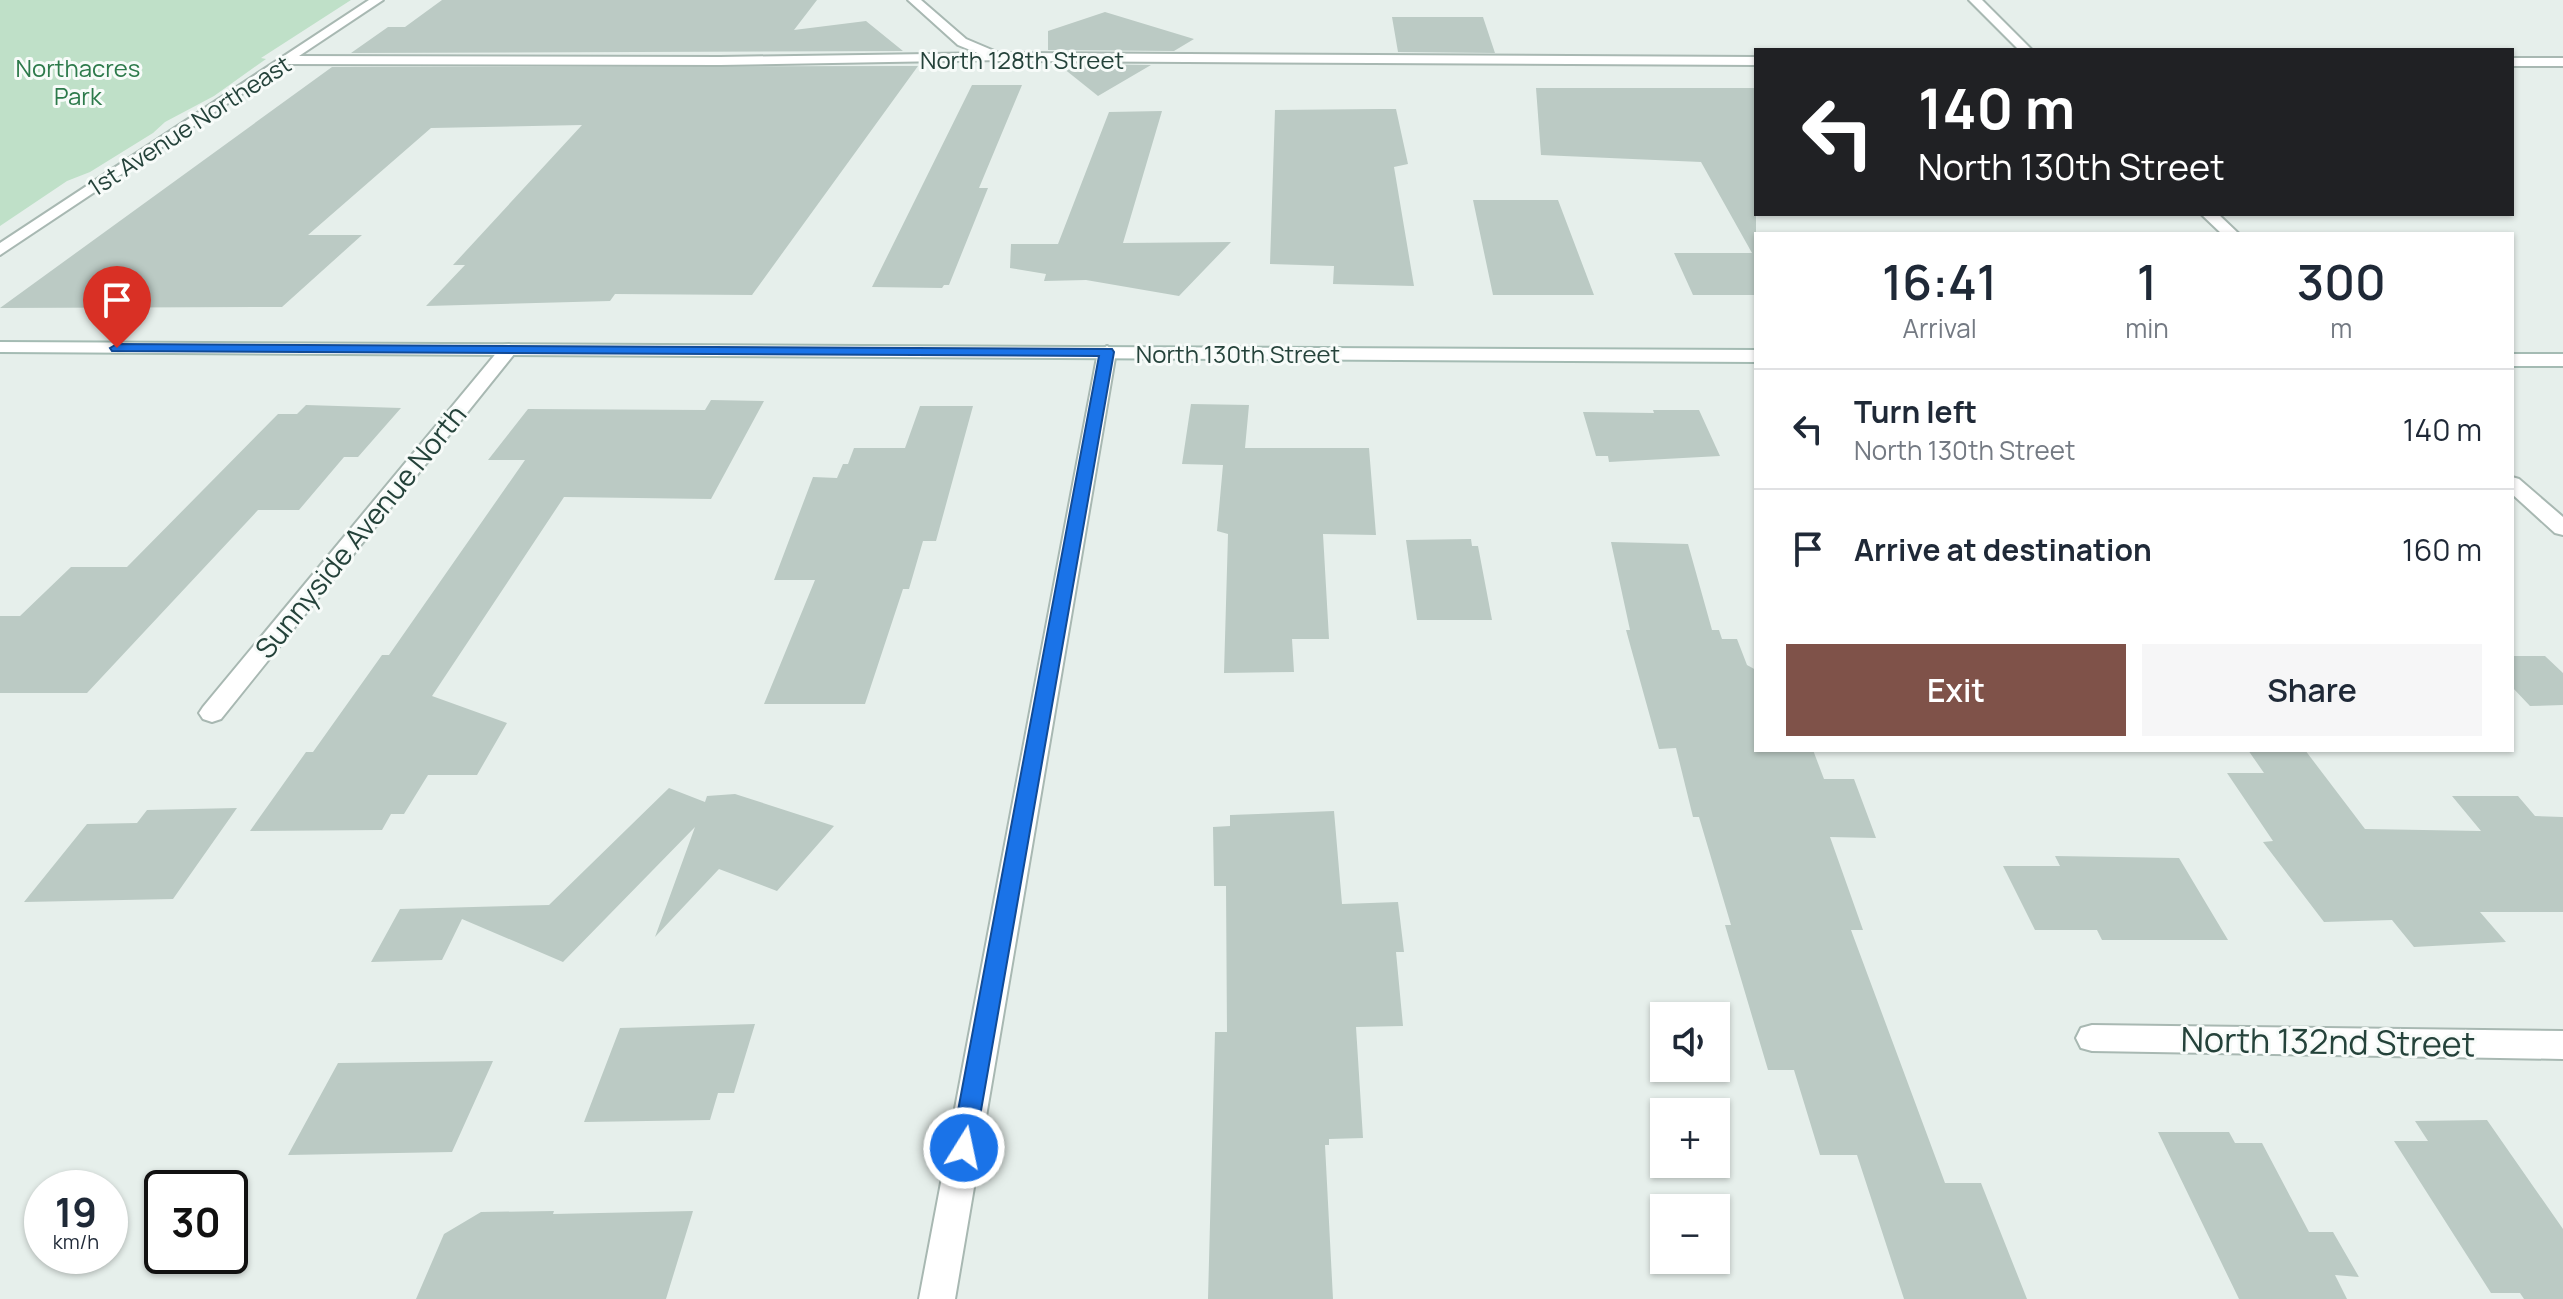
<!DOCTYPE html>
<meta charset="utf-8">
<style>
:root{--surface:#fff;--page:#f6f6f7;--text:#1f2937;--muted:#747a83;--line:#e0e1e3;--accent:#7f5249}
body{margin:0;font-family:Manrope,sans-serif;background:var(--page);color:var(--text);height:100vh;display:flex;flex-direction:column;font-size:30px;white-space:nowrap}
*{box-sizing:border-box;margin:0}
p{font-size:26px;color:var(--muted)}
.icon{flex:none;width:44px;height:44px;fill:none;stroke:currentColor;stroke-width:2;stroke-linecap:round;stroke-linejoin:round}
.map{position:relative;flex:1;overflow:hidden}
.side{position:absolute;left:1754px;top:232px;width:760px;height:520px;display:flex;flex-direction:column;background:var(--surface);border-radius:0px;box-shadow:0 2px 6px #0004}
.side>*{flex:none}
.guide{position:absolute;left:1754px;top:48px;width:760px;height:168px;border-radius:0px;box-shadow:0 2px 6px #0004;background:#202124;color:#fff;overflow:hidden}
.controls{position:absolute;left:1650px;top:1002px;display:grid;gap:16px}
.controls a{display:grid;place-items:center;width:80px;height:80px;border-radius:0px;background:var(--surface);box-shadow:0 2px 6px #0004;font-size:40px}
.speed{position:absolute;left:24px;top:1170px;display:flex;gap:16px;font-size:40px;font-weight:700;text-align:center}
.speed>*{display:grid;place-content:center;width:104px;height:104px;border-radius:50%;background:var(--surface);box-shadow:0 2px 6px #0004;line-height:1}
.speed small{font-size:20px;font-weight:400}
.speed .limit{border:4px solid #111;border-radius:12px;background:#fff;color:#111}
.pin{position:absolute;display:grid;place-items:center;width:68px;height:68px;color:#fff;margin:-82px -34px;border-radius:50% 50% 50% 0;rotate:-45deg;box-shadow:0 0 8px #0007}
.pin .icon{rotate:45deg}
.me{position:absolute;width:88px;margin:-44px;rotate:10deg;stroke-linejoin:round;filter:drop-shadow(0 0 6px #0008)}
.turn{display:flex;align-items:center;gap:28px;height:168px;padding:0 32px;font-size:36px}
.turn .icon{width:104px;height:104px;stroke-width:2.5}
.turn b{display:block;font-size:56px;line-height:68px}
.eta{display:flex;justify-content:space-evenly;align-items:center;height:136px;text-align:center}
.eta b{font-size:48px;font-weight:600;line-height:56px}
.button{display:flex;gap:16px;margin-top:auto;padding:16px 32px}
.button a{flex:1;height:92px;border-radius:0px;background:var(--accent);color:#fff;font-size:32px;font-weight:600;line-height:92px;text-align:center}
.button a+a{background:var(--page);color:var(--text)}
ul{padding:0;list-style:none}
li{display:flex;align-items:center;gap:24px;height:120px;padding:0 32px;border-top:2px solid var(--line)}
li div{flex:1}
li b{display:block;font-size:30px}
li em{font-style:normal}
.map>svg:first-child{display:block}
.green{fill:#bfe0c8}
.building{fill:#bbcac4}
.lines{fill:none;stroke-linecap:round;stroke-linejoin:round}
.minor-casing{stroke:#a8b8b2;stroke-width:4}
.tertiary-casing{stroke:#a8b8b2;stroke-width:4}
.secondary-casing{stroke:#a4bbb3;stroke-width:4}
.minor{fill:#fff;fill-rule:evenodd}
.tertiary{fill:#fff;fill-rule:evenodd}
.secondary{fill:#fff;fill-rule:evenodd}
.route{fill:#1a73e8;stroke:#114b97;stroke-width:2}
.labels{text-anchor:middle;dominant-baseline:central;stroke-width:6;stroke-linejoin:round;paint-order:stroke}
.far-street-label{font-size:24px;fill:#24423a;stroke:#f7fbf9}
.far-park-label{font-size:24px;fill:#2d7a4b;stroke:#f7fbf9}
.street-label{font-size:28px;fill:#24423a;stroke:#f7fbf9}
.near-street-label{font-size:34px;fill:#24423a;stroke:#f7fbf9}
</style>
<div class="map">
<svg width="2563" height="1299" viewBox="0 0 2563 1299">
<rect width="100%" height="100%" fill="#e6efeb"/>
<path class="green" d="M0,0H351L261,58L266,59L214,96L165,122L153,133L90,172L67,181L0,226Z"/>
<path class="building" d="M442,0H817L794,30L866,21L903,51L351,53L388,27H405Z
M1105,12L1194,39L1174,51L1048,50V31Z
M1392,17H1483L1495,53L1398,52Z
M1058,64L1151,65L1098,96Z
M918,66L752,295L615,294L610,301L426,306L465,265H453L582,125L431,128L308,235H362L282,307L0,308L332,67Z
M972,85H1022L979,188H988L949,285H944L942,288L872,287Z
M1536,88H1756V295H1693L1674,253H1752L1701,162L1541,155Z
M1380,109H1396L1408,164L1394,167L1414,286L1333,284L1334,266L1270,264L1275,110Z
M1162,111L1123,243L1231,242L1179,296L1086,280L1044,281L1046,274L1010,268L1011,244H1058L1109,112Z
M1473,200H1558L1594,295H1493Z
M711,400L764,401L711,499L564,497L432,696L507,723L477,775H428L404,814H391L382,830L250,831L306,752H313L382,655H389L525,460H488L528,409L705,410Z
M1191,404L1249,405L1245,448H1369L1376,535L1323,534L1329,639H1292L1294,672L1224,673L1228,534L1217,531L1223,465L1182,464Z
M306,405L401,408L358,457H344L299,510H258L87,693H0V616H20L71,567H127L278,414H297Z
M920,406H973L936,541H923L909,589H903L865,704H764L815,580H774L813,477L837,478L843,464H848L854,448H905Z
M1653,410H1699L1720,456L1609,462L1608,456H1596L1583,412L1654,413Z
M1471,539L1472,546H1478L1492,620H1417L1406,540Z
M1611,542L1688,544L1712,630H1719L1722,639H1737L1747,665L1756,670V750H1813L1824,779H1854L1876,838L1830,837L1863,930H1851L1945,1183H1981L2027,1299H1904L1857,1155H1820L1794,1070H1768L1725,925H1731L1699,817H1693L1676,748L1659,749L1626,630H1630Z
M2512,656H2545L2563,673V705L2530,706L2512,687Z
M2248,750H2305L2365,829L2481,831L2452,796H2518L2535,816L2563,817V912H2480L2506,942L2414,947L2392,920L2324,922L2263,842L2273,841L2227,773H2264Z
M669,788L705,802L707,796L735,794L834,826L777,891L719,869L655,937L695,827L563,962L462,919L442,960L371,962L400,909L549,905Z
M237,808L173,899L24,902L87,824L137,823L147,810Z
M1334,811L1342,904L1398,902L1404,952H1396L1403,1026L1356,1027L1363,1138L1329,1139V1145H1325L1333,1299H1208L1215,1032H1227L1226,886H1214L1213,827L1230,826V815Z
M2055,856L2179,858L2228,940H2102L2097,930H2035L2003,866H2060Z
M755,1024L734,1093H718L710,1120L584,1122L620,1028Z
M493,1061L452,1152L288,1155L338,1063Z
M2487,1120L2563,1229V1299H2524L2520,1293H2491L2394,1141H2428L2415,1121Z
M2158,1132H2229L2235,1143H2262L2309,1232H2333L2359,1277L2335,1275L2347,1299H2239Z
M554,1211L553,1214L693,1211L666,1299H416L444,1234L481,1212Z"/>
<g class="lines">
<g class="minor-casing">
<path id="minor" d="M1969,0H1982L2032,50H2019Z
M997,53L1002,54V60L720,65L288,64L282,60L288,56L720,57Z
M509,344L518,349L515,353L221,719L212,722L203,719L199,713L203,707L503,345Z
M1107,346L1116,352L955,1299H919L1098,352Z
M2092,1025L2563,1031V1059L2092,1051L2081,1048L2076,1038L2081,1028Z"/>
</g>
<g class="tertiary-casing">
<path id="tertiary" d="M369,0H383L0,255V243Z
M908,0H921L966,39L999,53L1756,57V65L997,61L958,45Z
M2512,58H2563V66H2512Z
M2201,214H2218L2239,234H2222Z
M2512,477L2519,479L2563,517V535L2555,533L2512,494Z"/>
</g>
<g class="secondary-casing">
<path id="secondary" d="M0,342L1756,350V362L0,352Z
M2512,354H2563V366H2512Z"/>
</g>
<use href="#minor" class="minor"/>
<use href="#tertiary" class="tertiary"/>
<use href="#secondary" class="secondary"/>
</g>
<path class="route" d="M117,344L1112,349L1114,352L973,1156L964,1160L955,1156L951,1148L1099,356L112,351L110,348Z"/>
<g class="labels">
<g class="far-street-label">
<text x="1022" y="59">North 128th Street</text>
<text transform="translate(189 125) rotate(-33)">1st Avenue Northeast</text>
<text x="1238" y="353">North 130th Street</text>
</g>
<g class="far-park-label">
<text x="78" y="67">Northacres<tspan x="78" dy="28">Park</tspan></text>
</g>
<g class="street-label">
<text transform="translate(360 531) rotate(-51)">Sunnyside Avenue North</text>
</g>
<g class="near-street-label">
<text transform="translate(2328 1041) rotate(1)">North 132nd Street</text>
</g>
</g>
</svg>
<div class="controls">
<a><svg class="icon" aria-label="sound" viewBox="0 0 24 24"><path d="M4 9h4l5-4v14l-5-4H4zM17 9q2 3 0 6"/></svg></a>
<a>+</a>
<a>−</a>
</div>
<div class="speed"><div>19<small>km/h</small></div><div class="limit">30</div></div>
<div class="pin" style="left:117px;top:348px;background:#d93025"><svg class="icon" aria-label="arrive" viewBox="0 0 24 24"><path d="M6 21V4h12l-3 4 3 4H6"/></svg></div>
<svg class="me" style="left:964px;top:1148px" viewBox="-20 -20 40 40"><circle r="17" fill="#1a73e8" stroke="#fff" stroke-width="3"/><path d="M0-11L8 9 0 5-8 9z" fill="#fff"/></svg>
<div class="guide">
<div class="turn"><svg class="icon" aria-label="left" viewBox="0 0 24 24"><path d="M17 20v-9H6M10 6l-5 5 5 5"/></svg><div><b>140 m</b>North 130th Street</div></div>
</div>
<section class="side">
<div class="eta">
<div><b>16:41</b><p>Arrival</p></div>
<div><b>1</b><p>min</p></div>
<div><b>300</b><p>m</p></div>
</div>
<ul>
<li><svg class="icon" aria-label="left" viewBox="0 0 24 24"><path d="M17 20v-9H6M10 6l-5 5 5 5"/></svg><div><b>Turn left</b><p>North 130th Street</p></div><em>140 m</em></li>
<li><svg class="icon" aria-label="arrive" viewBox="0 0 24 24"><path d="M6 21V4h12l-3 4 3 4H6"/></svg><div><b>Arrive at destination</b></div><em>160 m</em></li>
</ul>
<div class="button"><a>Exit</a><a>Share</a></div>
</section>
</div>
